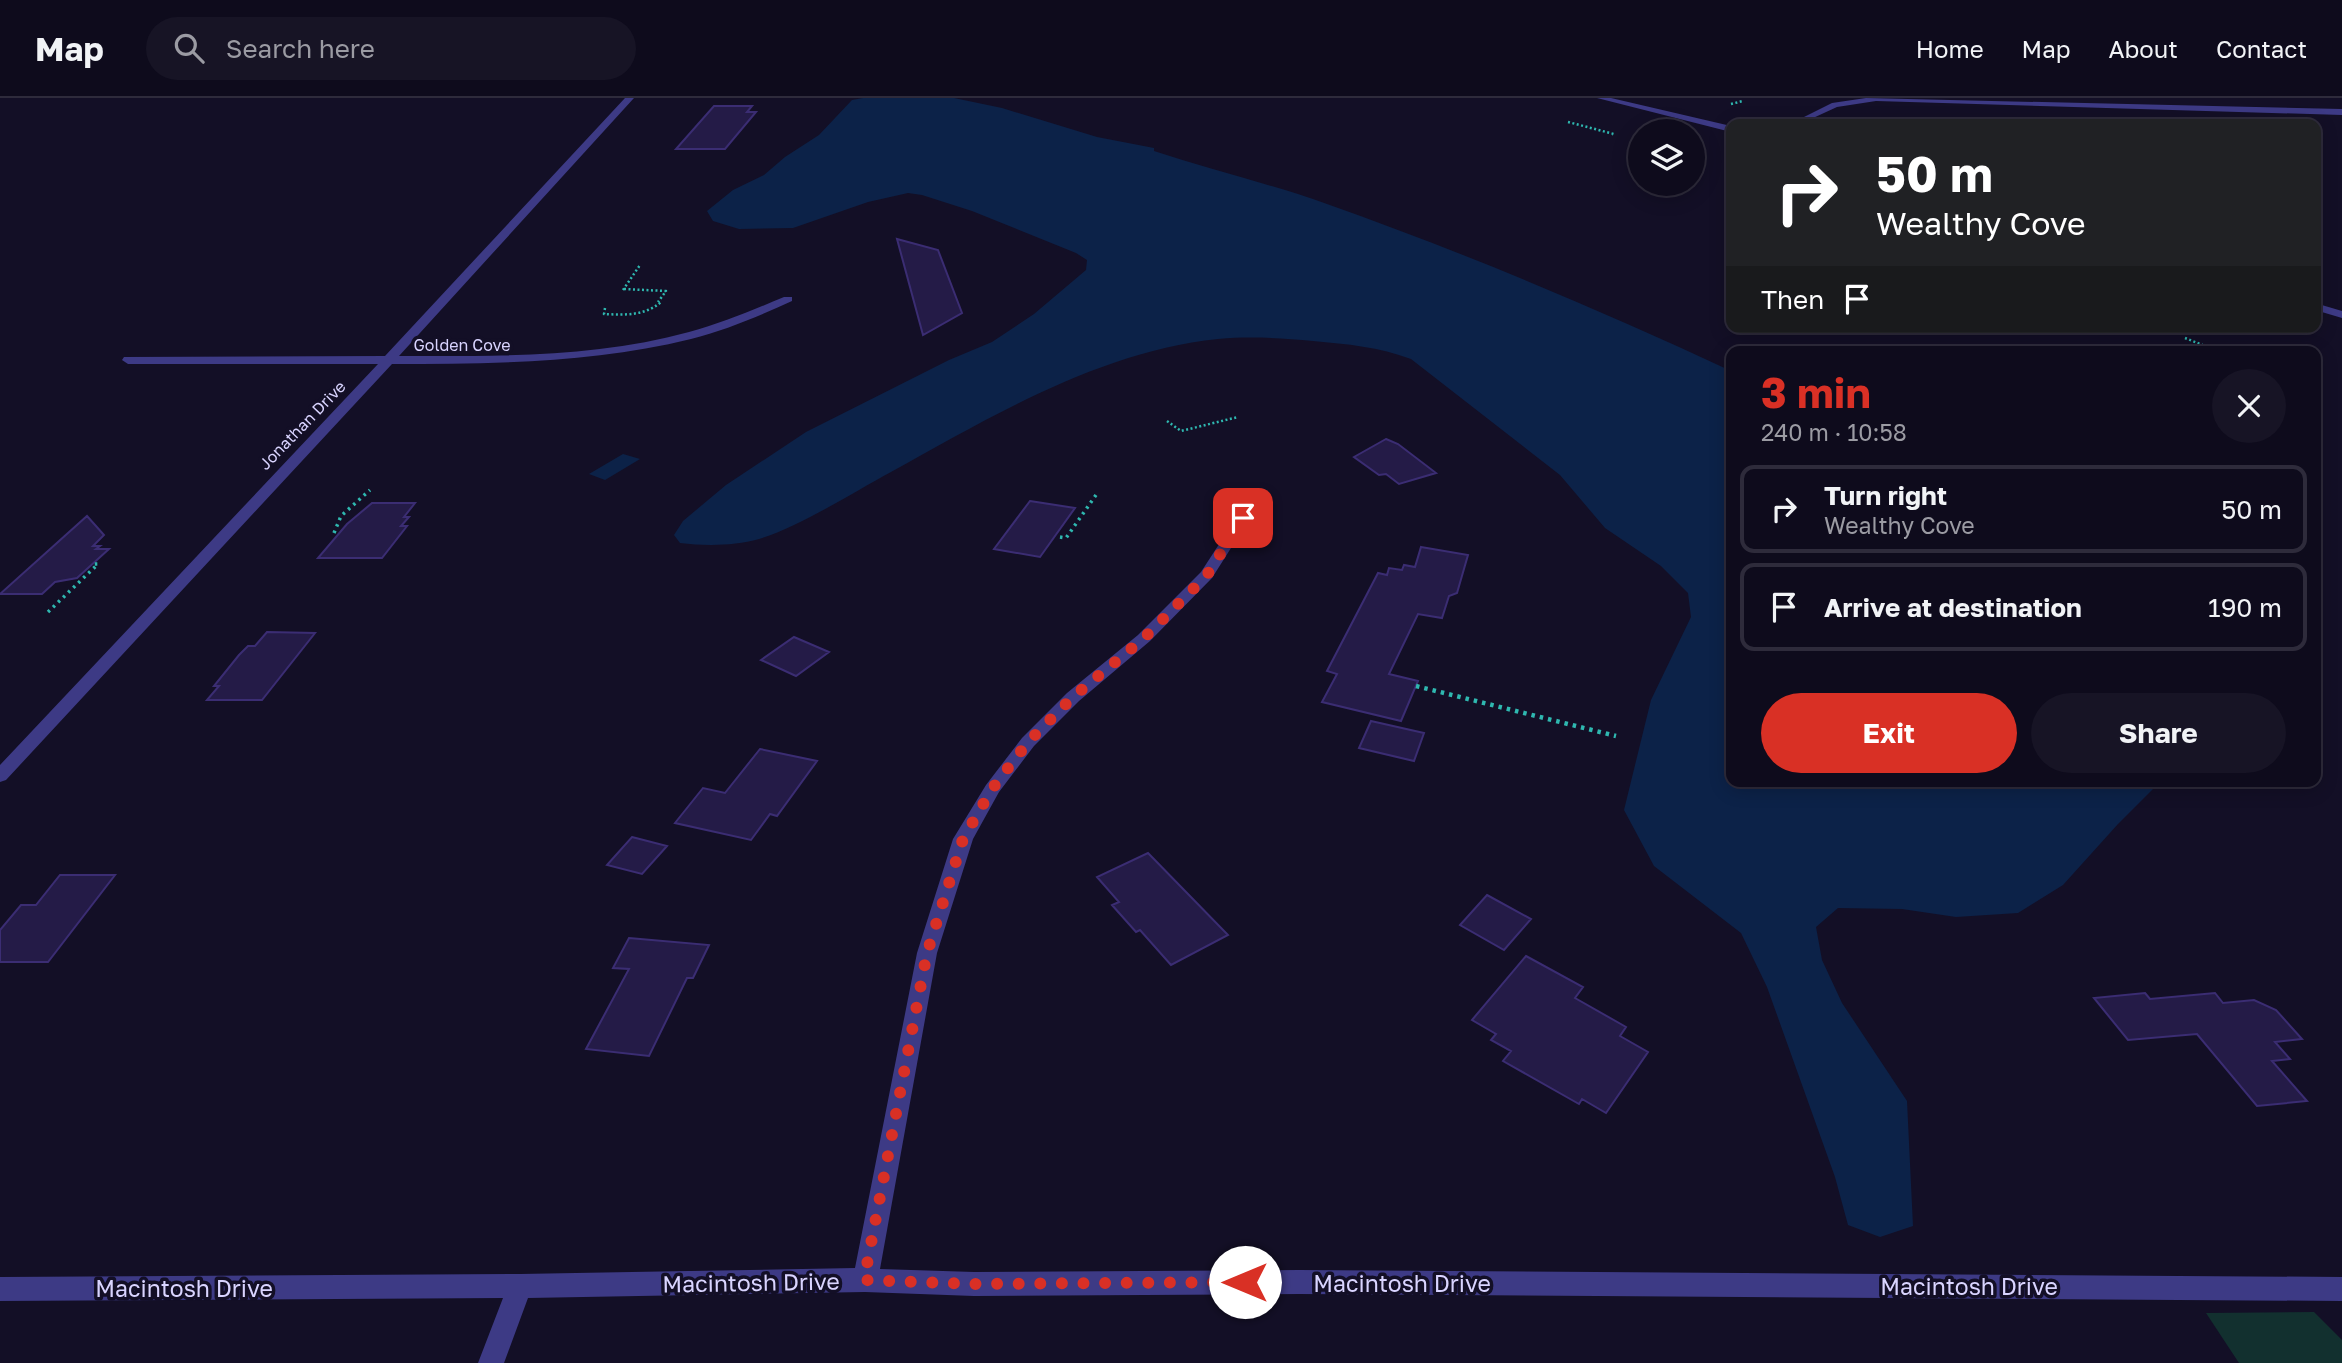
<!DOCTYPE html>
<meta charset="utf-8">
<style>
:root{--surface:#0e0b1c;--page:#171425;--text:#f1f3f6;--muted:#9b9ba3;--line:#2e2b3b;--accent:#d93025}
body{margin:0;font-family:"Golos Text",sans-serif;background:var(--page);color:var(--text);height:100vh;display:flex;flex-direction:column;font-size:26px;white-space:nowrap}
*{box-sizing:border-box;margin:0}
p{font-size:23px;color:var(--muted)}
.icon{flex:none;width:38px;height:38px;fill:none;stroke:currentColor;stroke-width:2;stroke-linecap:round;stroke-linejoin:round}
.map{position:relative;flex:1;overflow:hidden}
.panel{position:absolute;left:1726px;top:248px;width:595px;height:441px;display:flex;flex-direction:column;background:var(--surface);border-radius:14px;box-shadow:0 4px 18px #0003,0 0 0 2px var(--line)}
.panel>*{flex:none}
.banner{position:absolute;left:1726px;top:21px;width:595px;height:214px;border-radius:14px;box-shadow:0 4px 18px #0003,0 0 0 2px var(--line);background:#202124;color:#fff;overflow:hidden}
.fabs{position:absolute;left:1628px;top:21px;display:grid;gap:14px}
.fabs a{display:grid;place-items:center;width:77px;height:77px;border-radius:50%;background:var(--surface);box-shadow:0 4px 18px #0003,0 0 0 2px var(--line);font-size:35px}
.pin{position:absolute;display:grid;place-items:center;width:60px;height:60px;color:#fff;margin:-30px;border-radius:14px;box-shadow:0 4px 10px #0006}
.me{position:absolute;width:77px;margin:-38px;rotate:270deg;stroke-linejoin:round;filter:drop-shadow(0 0 5px #0008)}
.turn{display:flex;align-items:center;gap:24px;height:147px;padding:0 35px;font-size:32px}
.turn .icon{width:91px;height:91px;stroke-width:2.5}
.turn b{display:block;font-size:49px;line-height:60px}
.then{display:flex;align-items:center;height:66px;padding:0 35px;background:#0003;gap:14px;font-size:26px}
.round{display:grid;place-items:center;flex:none;width:74px;height:74px;border-radius:37px;background:var(--page)}
.head{display:flex;align-items:center;justify-content:space-between;height:119px;padding:0 35px}
h1{font-size:42px;font-weight:700;line-height:52px;color:var(--accent)}
.button{display:flex;gap:14px;margin-top:auto;padding:14px 35px}
.button a{flex:1;height:80px;border-radius:42px;background:var(--accent);color:#fff;font-size:28px;font-weight:700;line-height:80px;text-align:center}
.button a+a{background:var(--page);color:var(--text)}
ul{padding:0;list-style:none}
li{display:flex;align-items:center;gap:21px;height:88px;margin:0 14px 10px;padding:0 21px;border:4px solid var(--line);border-radius:14px}
li div{flex:1}
li b{display:block;font-size:26px}
li em{font-style:normal}
header{display:flex;align-items:center;gap:42px;box-sizing:border-box;height:98px;padding:0 35px;background:var(--surface);border-bottom:2px solid var(--line)}
header strong{font-size:33px}
nav{display:flex;gap:38px;margin-inline-start:auto;font-size:24px}
.search{width:490px;height:63px;background:var(--page);display:flex;align-items:center;gap:18px;box-sizing:border-box;padding:0 24px;border-radius:38px;color:var(--muted);font-size:26px}
.map>svg:first-child{display:block}
.green{fill:#12302f}
.water{fill:#0c2248}
.building{fill:#241b47;stroke:#3b2d73;stroke-width:2}
.lines{fill:none;stroke-linecap:round;stroke-linejoin:round}
.path-far2{stroke:#2fb8b0;stroke-width:2.5;stroke-dasharray:2 2.5;stroke-linecap:butt}
.path-far1{stroke:#2fb8b0;stroke-width:3.5;stroke-dasharray:2.5 4.5;stroke-linecap:butt}
.path{stroke:#2fb8b0;stroke-width:4.5;stroke-dasharray:3.5 5;stroke-linecap:butt}
.minor{fill:#3d3a85;fill-rule:evenodd}
.route{stroke:#d93025;stroke-width:12;stroke-dasharray:0 21.6}
.labels{text-anchor:middle;dominant-baseline:central;stroke-width:7;stroke-linejoin:round;paint-order:stroke}
.far-street-label{font-size:16px;fill:#d9d4ff;stroke:#130f26}
.near-street-label{font-size:23px;fill:#d9d4ff;stroke:#130f26}
</style>
<header>
<strong>Map</strong>
<div class="search"><svg class="icon" aria-label="search" viewBox="0 0 24 24"><circle cx="10" cy="10" r="6"/><path d="M15 15l6 6"/></svg>Search here</div>
<nav><a>Home</a><a>Map</a><a>About</a><a>Contact</a></nav>
</header>
<div class="map">
<svg width="2342" height="1265" viewBox="0 0 2342 1265">
<rect width="100%" height="100%" fill="#130f26"/>
<path class="green" d="M2314,1214L2342,1242V1265H2239L2206,1215Z"/>
<path class="water" d="M863,0H954L1002,10L1097,39L1154,50V53C1211,72 1271,86 1327,106C1465,155 1599,211 1731,273V684H2160L2118,726L2063,787L2018,815L1956,819L1902,811L1838,810L1816,829L1822,862L1842,905L1907,1003L1913,1128L1880,1139L1848,1127L1835,1079L1767,889L1741,835L1654,768L1624,712L1651,602L1691,519L1688,495L1661,468L1605,430L1560,377L1411,261C1379,249 1347,246 1313,243C1281,240 1250,238 1218,241C1101,253 992,318 891,374C854,394 799,429 759,441C734,448 705,448 680,445L674,437L683,423L726,387L806,334L949,262L992,244L1034,216L1086,172L1087,162L1076,155L972,113L922,97L908,95L868,104L793,130L739,131L713,123L707,113L733,92L764,77L785,59L819,37L852,2Z
M623,356L640,361L605,382L589,376Z"/>
<path class="building" d="M714,8H752L747,14H756L725,51H676Z
M897,141L938,152L962,215L923,237Z
M1386,341L1398,346L1436,375L1399,386L1386,376L1379,377L1354,359Z
M1030,403L1075,410L1040,459L994,451Z
M372,405H415L404,419H409L401,428H407L382,460H318L347,426Z
M87,418L104,437L93,448H100L96,451H109L77,480L55,484L42,496H0Z
M1421,449L1468,457L1457,495L1449,498L1442,520L1418,516L1389,576L1418,583L1401,623L1322,604L1337,576L1327,573L1378,475L1387,477L1389,470L1402,472L1404,467L1415,469Z
M267,534L315,535L262,602H207L219,588H214L239,557L248,548H255Z
M794,539L829,554L796,578L761,562Z
M1371,623L1424,635L1414,663L1359,650Z
M760,651L817,663L777,718L770,716L751,742L675,725L703,690L725,695Z
M632,739L667,748L642,776L607,767Z
M1148,755L1228,837L1171,867L1140,832L1136,834L1112,807L1119,804L1097,779Z
M60,777H115L48,864H0V832L21,807H36Z
M1487,797L1531,821L1504,852L1460,827Z
M629,840L709,847L693,880H687L649,958L586,951L629,871L613,870Z
M1526,858L1583,889L1575,900L1626,929L1620,938L1648,954L1606,1015L1582,1001L1579,1006L1503,963L1511,953L1491,942L1496,936L1472,922Z
M2145,895L2150,901L2215,895L2223,905L2254,902L2276,912L2302,941L2275,944L2290,961L2272,963L2307,1003L2257,1008L2197,936L2128,942L2094,900Z"/>
<g class="lines">
<path class="path-far2" d="M1731,6L1743,3
M1568,24L1614,36L1612,37
M624,191L666,193L658,204
M623,192L640,167
M605,210L604,216C624,217 645,218 661,204
M2185,240L2220,254
M1167,323L1181,333L1238,319"/>
<path class="path-far1" d="M334,435L341,418L370,392
M1060,439L1066,440L1096,397
M48,514L98,466H93"/>
<path class="path" d="M1416,588L1616,638"/>
<path class="minor" d="M625,0H634L399,258C495,258 596,260 689,234C722,225 753,212 784,199H792V203C759,218 726,232 691,241C593,265 492,266 392,266L6,682L0,684V667L378,266H128L122,262L124,259L385,258Z
M1597,0H1611L1731,28V34Z
M1866,0L2342,11V17L1876,3L1837,9L1800,26H1790L1832,5Z
M2315,205L2342,213V220L2315,212Z
M1243,416L1250,420L1212,480L1150,543L1079,603L1034,648L999,694L973,741L937,855L880,1171L974,1174L1299,1172L2342,1179V1203L1299,1196L974,1198L865,1194L528,1200L504,1265H478L503,1200L0,1203V1179L520,1176L855,1170L917,855L953,741L986,687L1022,640L1067,595L1138,537L1201,474L1238,417Z"/>
</g>
<g class="lines">
<path class="route" d="M1243,420L1207,477L1144,540L1073,599L1028,644L992,691L963,741L927,855L864,1182L974,1186L1245,1184"/>
</g>
<g class="labels">
<g class="far-street-label">
<text x="462" y="247">Golden Cove</text>
<text transform="translate(302 327) rotate(-46)">Jonathan Drive</text>
</g>
<g class="near-street-label">
<text transform="translate(751 1184) rotate(-1)">Macintosh Drive</text>
<text x="1402" y="1185">Macintosh Drive</text>
<text x="1969" y="1188">Macintosh Drive</text>
<text x="184" y="1190">Macintosh Drive</text>
</g>
</g>
</svg>
<div class="fabs">
<a><svg class="icon" aria-label="layers" viewBox="0 0 24 24"><path d="M12 4l9 5-9 5-9-5zM3 14l9 5 9-5"/></svg></a>
</div>
<div class="pin" style="left:1243px;top:420px;background:#d93025"><svg class="icon" aria-label="arrive" viewBox="0 0 24 24"><path d="M6 21V4h12l-3 4 3 4H6"/></svg></div>
<svg class="me" style="left:1245px;top:1184px" viewBox="-20 -20 40 40"><circle r="19" fill="#fff"/><path d="M0-13L10 11 0 6-10 11z" fill="#d93025"/></svg>
<div class="banner">
<div class="turn"><svg class="icon" aria-label="right" viewBox="0 0 24 24"><path d="M7 20v-9h11M14 6l5 5-5 5"/></svg><div><b>50 m</b>Wealthy Cove</div></div>
<div class="then">Then<svg class="icon" aria-label="arrive" viewBox="0 0 24 24"><path d="M6 21V4h12l-3 4 3 4H6"/></svg></div>
</div>
<section class="panel">
<div class="head"><div><h1>3 min</h1><p>240 m · 10:58</p></div><a class="round"><svg class="icon" aria-label="close" viewBox="0 0 24 24"><path d="M6 6l12 12M18 6L6 18"/></svg></a></div>
<ul>
<li><svg class="icon" aria-label="right" viewBox="0 0 24 24"><path d="M7 20v-9h11M14 6l5 5-5 5"/></svg><div><b>Turn right</b><p>Wealthy Cove</p></div><em>50 m</em></li>
<li><svg class="icon" aria-label="arrive" viewBox="0 0 24 24"><path d="M6 21V4h12l-3 4 3 4H6"/></svg><div><b>Arrive at destination</b></div><em>190 m</em></li>
</ul>
<div class="button"><a>Exit</a><a>Share</a></div>
</section>
</div>
